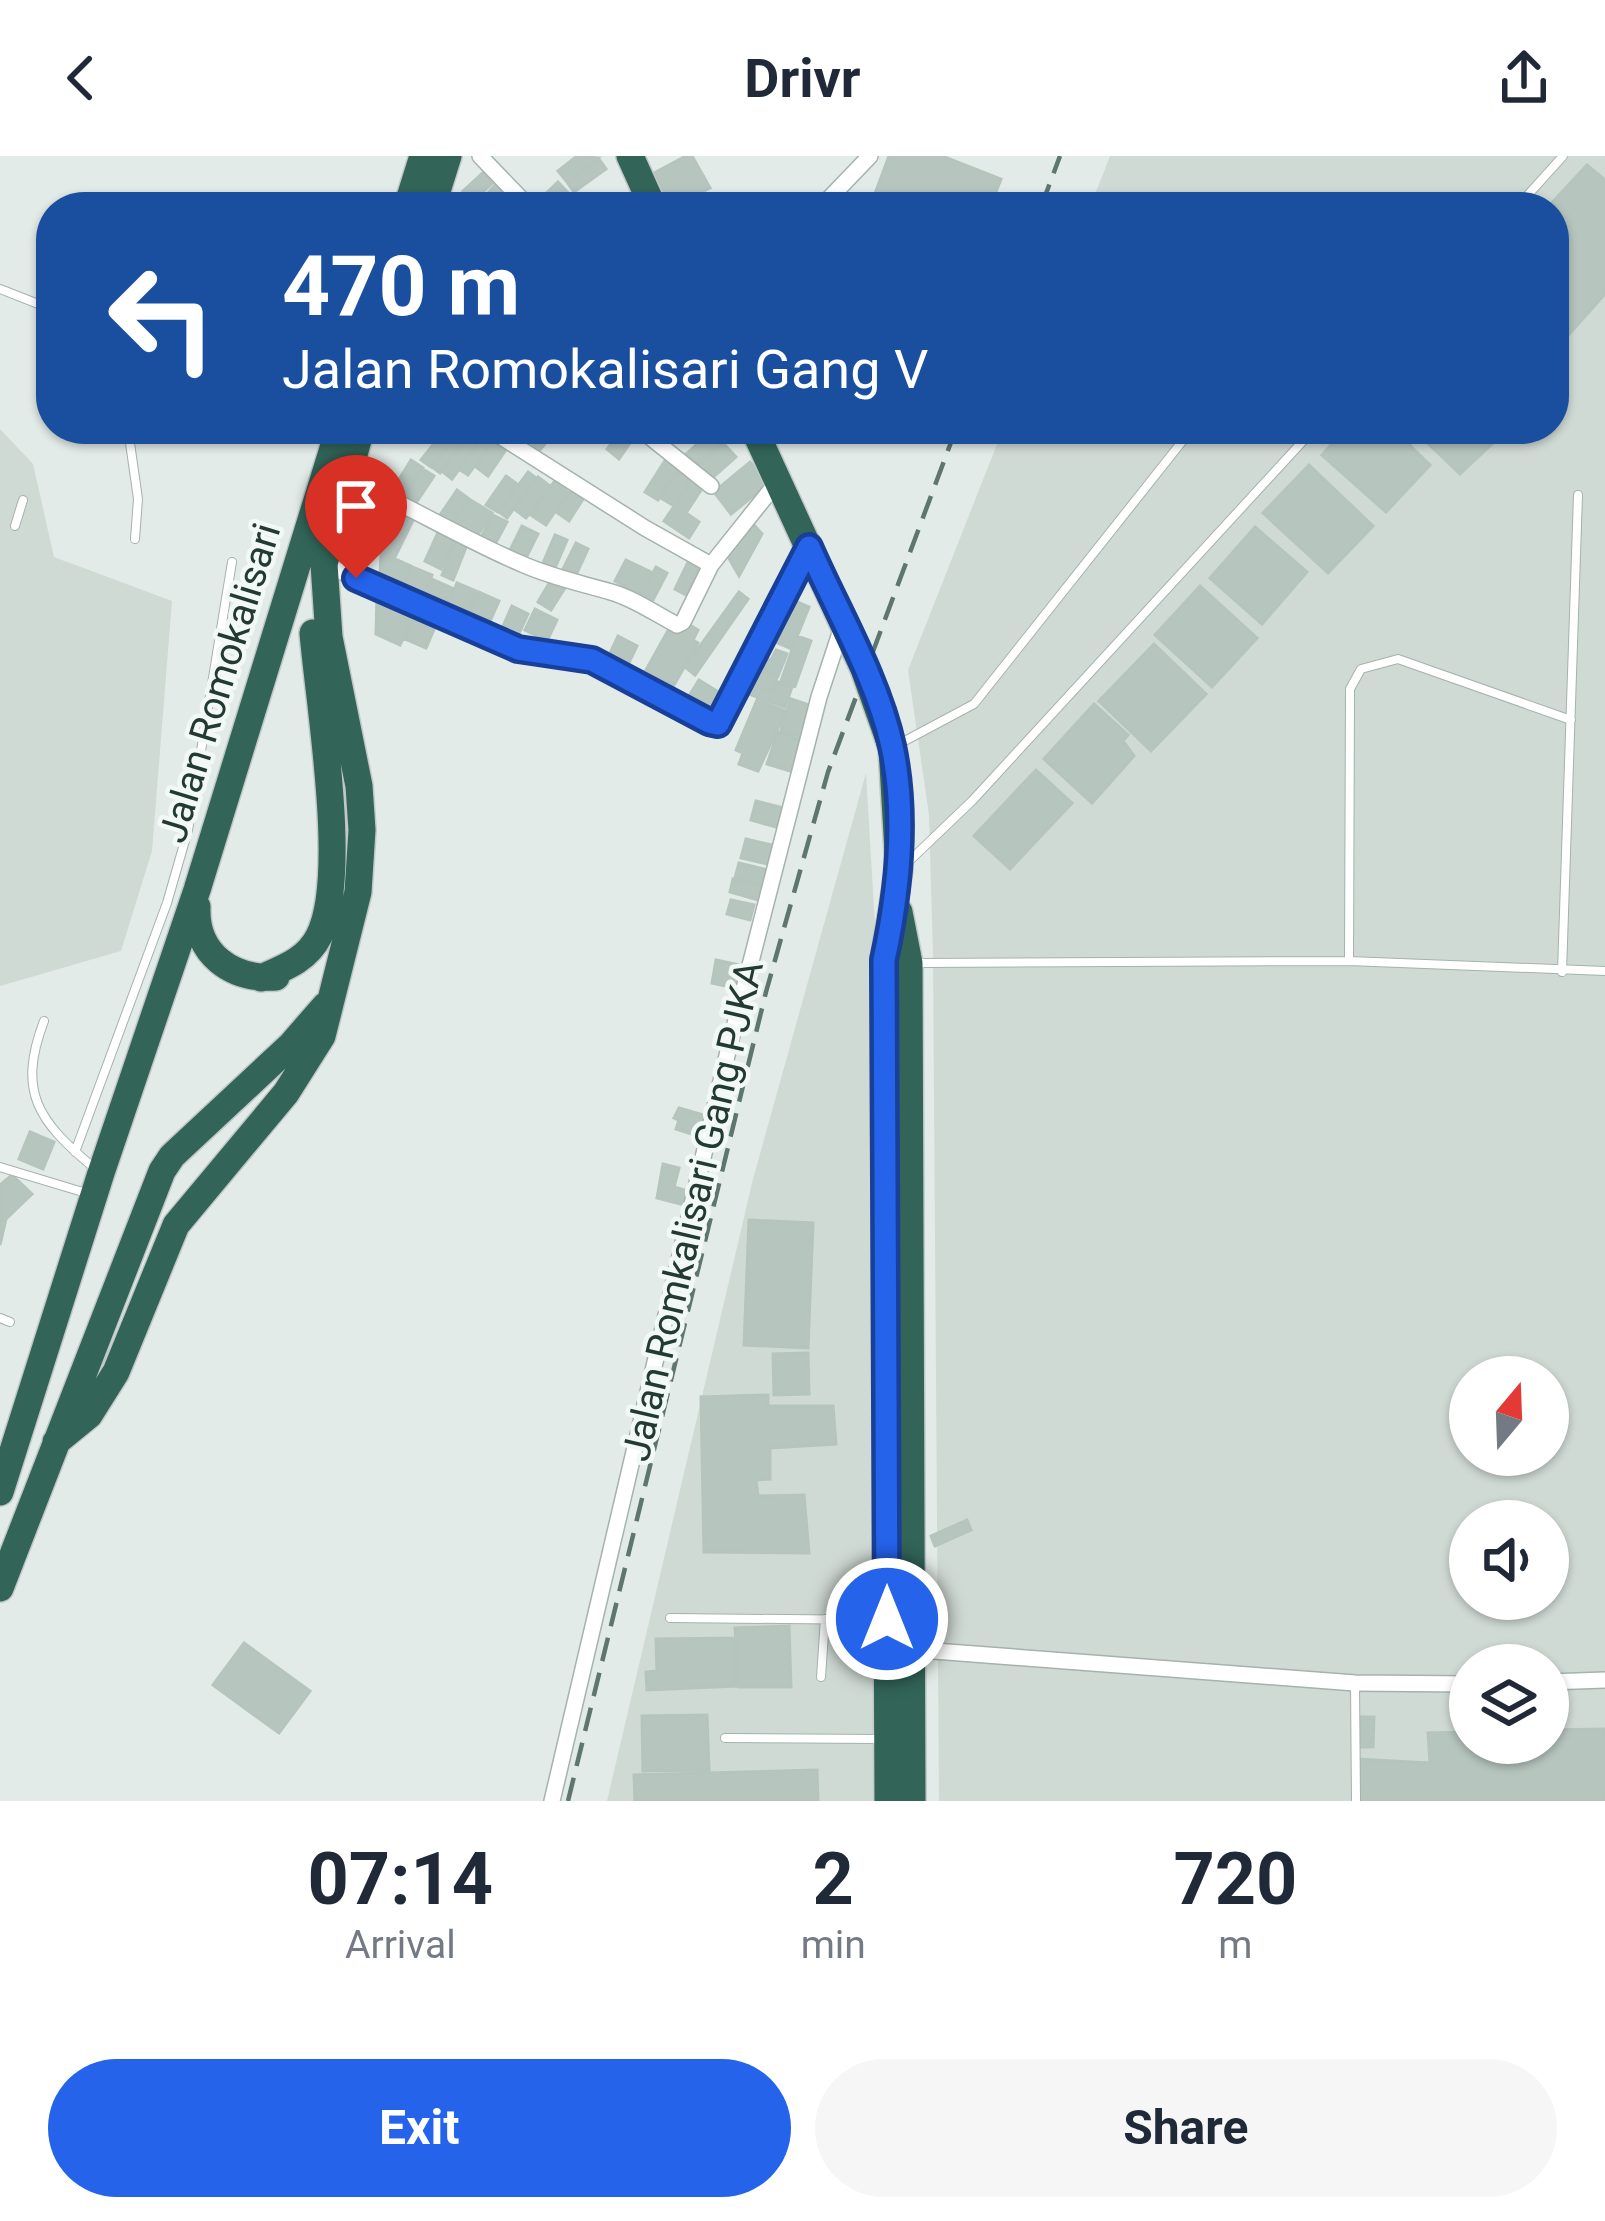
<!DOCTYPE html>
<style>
:root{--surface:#fff;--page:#f6f6f7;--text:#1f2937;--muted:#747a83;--accent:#2563eb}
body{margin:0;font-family:Roboto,sans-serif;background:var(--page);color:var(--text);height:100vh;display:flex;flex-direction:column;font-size:45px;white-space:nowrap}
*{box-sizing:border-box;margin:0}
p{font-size:39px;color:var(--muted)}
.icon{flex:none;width:66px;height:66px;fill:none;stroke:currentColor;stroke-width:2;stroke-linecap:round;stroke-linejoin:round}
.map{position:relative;height:1645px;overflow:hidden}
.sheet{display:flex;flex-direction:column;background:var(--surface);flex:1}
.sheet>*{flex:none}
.top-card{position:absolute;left:36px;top:36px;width:1533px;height:252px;border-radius:48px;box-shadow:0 3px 9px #0004;background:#1a4fa0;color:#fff;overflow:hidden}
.needle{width:78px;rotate:19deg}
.buttons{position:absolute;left:1449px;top:1200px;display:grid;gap:24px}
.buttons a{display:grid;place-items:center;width:120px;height:120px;border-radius:50%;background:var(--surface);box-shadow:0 3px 9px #0004;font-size:60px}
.pin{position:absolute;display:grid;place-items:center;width:102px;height:102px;color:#fff;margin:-123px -51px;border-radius:50% 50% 50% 0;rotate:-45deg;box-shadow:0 0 12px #0007}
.pin .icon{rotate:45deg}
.me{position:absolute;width:132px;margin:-66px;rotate:0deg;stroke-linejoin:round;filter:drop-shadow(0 0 9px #0008)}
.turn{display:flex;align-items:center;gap:42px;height:252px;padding:0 48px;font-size:54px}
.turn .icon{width:156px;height:156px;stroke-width:2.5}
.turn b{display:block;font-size:84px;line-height:102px}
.eta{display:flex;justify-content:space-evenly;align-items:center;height:204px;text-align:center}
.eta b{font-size:72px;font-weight:700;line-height:84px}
.cta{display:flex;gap:24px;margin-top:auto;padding:24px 48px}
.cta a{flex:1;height:138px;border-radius:72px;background:var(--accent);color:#fff;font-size:48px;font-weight:700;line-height:138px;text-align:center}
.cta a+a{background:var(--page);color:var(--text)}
header{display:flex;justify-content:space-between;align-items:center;height:156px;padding:0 48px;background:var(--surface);font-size:54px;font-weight:700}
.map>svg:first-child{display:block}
.built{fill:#d0dad5;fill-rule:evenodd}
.building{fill:#b7c5bf;stroke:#b5c4bd;stroke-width:3}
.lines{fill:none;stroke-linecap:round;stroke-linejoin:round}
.lane-casing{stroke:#a5b2ad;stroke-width:10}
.street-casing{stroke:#a5b2ad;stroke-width:18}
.highway-casing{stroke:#c1c8c6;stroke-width:30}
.lane{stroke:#fff;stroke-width:8}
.street{stroke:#fff;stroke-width:15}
.highway{stroke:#326458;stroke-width:27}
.rail{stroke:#5e766f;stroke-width:4.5;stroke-dasharray:24 12;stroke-linecap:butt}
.route-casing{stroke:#184099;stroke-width:30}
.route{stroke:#2563eb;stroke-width:21}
.labels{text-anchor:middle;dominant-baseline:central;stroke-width:9;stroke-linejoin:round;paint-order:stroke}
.street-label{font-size:39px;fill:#233a33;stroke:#f2f8f5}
</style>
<header><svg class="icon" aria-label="back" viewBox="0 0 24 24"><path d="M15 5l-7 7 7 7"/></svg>Drivr<svg class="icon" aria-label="share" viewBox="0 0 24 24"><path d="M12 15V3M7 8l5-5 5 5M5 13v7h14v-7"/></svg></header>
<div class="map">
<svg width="1605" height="1645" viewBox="0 0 1605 1645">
<rect width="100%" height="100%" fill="#e2ebe7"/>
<path class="built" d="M1110,0H1605V1645H939L933,799L929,659L908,514L1003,273H1554V51H1090ZM1470,1221H1548V1299H1470ZM1470,1365H1548V1443H1470ZM1470,1509H1548V1587H1470Z
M0,273L33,308L54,401L172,445L152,695L121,795L0,830Z
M866,617L875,769L878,1645H607L753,1023Z"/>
<path class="building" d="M577,0L598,2L567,26L558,15Z
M686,0H692L710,32L673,51L654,17Z
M889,0H942L1001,23L990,51H870Z
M599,3L606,13L574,36L567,26Z
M1587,9L1605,24V138L1554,195V51H1548Z
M487,13L497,23L473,45L463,35Z
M498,26L508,37L493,51H475Z
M558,26L570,39L557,51H532Z
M460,273H472L440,317L432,311Z
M473,273L484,279L452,323L443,316Z
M529,273H557L540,294L523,280Z
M623,273L634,281L619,303L607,293Z
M1345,273H1393L1430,309L1386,356L1322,299Z
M1413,273H1508L1460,318Z
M713,274L723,285L696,309L686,298Z
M484,279L492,285L468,319L459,313Z
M440,280L450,287L431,311L421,304Z
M493,286L505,295L488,320L476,311Z
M723,287L736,301L710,324L697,310Z
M666,303L679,311L658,344L645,336Z
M411,304L423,312L403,340L393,333Z
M750,306L768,328L731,358L714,336Z
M1309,309L1373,370L1328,417L1263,357Z
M423,313L434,320L416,347L405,340Z
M680,313L693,321L674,350L661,342Z
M528,316L536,322L507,362L499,356Z
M506,320L517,328L498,356L486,349Z
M538,321L550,330L526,362L514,353Z
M694,321L705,328L686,357L699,366L689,382L664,365Z
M554,326L568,336L546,369L531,359Z
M573,332L585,340L569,365L556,356Z
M457,334L468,342L449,370L438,362Z
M388,342L417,356L395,401L377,393L387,372L382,370L388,358L382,355Z
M469,343L492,357L474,385L451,370Z
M493,359L507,366L494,390L480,383Z
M753,368L762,378L739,420L727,399Z
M522,370L538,378L526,402L510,394Z
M1255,371L1307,416L1262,468L1210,422Z
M440,372L456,380L441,413L425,405Z
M555,379L567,384L555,412L543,407Z
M456,385L467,389L453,424L442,419Z
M576,387L588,393L576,419L563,413Z
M381,397L411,410L402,432L380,421Z
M690,402L701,408L686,439L675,433Z
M626,404L653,417L642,439L615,425Z
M412,411L432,419L423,440L403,432Z
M656,411L667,417L653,444L642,438Z
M432,423L454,433L445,453L424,444Z
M551,424L565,432L551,454L538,446Z
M457,427L476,435L464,465L445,457Z
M1200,430L1257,482L1212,531L1155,479Z
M479,436L499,445L486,474L466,465Z
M739,436L748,443L695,519L685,511Z
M377,438L416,454L400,489L376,478Z
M786,441L809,451L792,493L768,483Z
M512,450L528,458L516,484L500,477Z
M535,453L557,464L547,485L525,474Z
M414,462L435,471L426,492L405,483Z
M685,466L698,474L693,484L698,487L674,529L646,514L670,471L679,476Z
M618,480L637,490L624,517L605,508Z
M797,480L811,485L795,530L781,525Z
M1154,488L1206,538L1151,595L1099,545Z
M776,494L787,498L778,520L754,510L757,501L771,504Z
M752,511L777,521L772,535L746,526Z
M699,524L728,542L713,565L685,546Z
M778,526L792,531L785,551L746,537L749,528L774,537Z
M791,543L815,551L805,582L781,574Z
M757,544L786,555L758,615L739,608L743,597L736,594Z
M1094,548L1128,579L1123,585L1134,600L1092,647L1044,603Z
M778,576L806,586L796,617L767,608Z
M1036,614L1072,647L1010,713L974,680Z
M756,645L788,653L783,673L751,664Z
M746,683L776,690L772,709L741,702Z
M739,707L768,714L764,729L735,722Z
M733,723L762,730L758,744L730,736Z
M731,744L754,749L750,764L727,758Z
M716,804L744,810L740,833L712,827Z
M679,952L707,960L701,981L676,973L679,964L674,962Z
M30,976L54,986L43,1013L19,1003Z
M663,1008L679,1012L674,1031L688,1035L684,1049L657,1042Z
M12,1019L32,1038L6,1063L0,1089V1029Z
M749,1064L813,1067L808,1192L744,1189Z
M808,1197L809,1238L774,1239L773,1198Z
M768,1239V1250H833L836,1288L770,1292V1323L756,1324L758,1340L804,1339L809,1397L704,1396L701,1241Z
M967,1364L971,1374L935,1390L931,1380Z
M789,1470L791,1531H739L735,1472Z
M733,1482L736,1530L647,1534L646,1516L657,1515L656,1483Z
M244,1487L310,1535L279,1577L213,1529Z
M707,1559L709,1614L643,1615L642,1560Z
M1361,1561H1374L1373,1591H1360Z
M1605,1573V1645H1359L1358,1603L1430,1607L1428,1577L1470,1576V1587H1548V1574Z
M817,1614L818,1645H635L634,1619Z"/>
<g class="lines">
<g class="lane-casing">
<path id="lane" d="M1517,51L1563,0
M0,133L51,153
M128,273L138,343L135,383
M15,370L23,344
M899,588L974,548L1192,273
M905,709L972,645L1314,273
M1349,805L1350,533L1361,513L1398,503L1571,564
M916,807L1349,805L1605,815
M1562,816L1578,339
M44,865C17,936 38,965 93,1011
M75,996L167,747L188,674L232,406
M0,1011L86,1037
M0,1162L10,1166
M670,1462L881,1464
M821,1521L825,1463
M1355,1529L1356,1645
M725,1582L880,1583"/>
</g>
<g class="street-casing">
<path id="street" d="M480,0L529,51
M821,51L870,0
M489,273L645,372L711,409
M640,273L711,330
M346,322C406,348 461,382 522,408C551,421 580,427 611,436C633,442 656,458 677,469L683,466L711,409L778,325
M324,408L518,493L592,504L709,566L718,567L808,394
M908,1493L1355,1527L1470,1528
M1548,1526L1605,1524
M552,1645L729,891L819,541L842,471"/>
</g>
<g class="highway-casing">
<path id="highway" d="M630,0L653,51
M407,51L423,0
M432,51L448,0
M754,273L864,513L892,592L899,713L884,804L888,1645
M197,751C195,798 232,824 276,821
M899,756L909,807L912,1645
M261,822C284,812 307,804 319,780C349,721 319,548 313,477
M56,1286L89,1259L116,1216L176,1069L286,937L322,880L358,736L362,674L359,630L329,481L324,408L361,273
M0,1336L101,1017L197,734L339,273
M0,1432L162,1015L172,1000L291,889L325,850"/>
</g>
<use href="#lane" class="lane"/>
<use href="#street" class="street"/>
<use href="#highway" class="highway"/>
<path class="rail" d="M1041,51L1060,0
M568,1645L766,836L828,616L956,273"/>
</g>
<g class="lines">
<g class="route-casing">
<path id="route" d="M356,422L518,493L592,504L709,566L718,568L809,391C837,455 877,522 892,590C907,660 899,735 884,804L887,1463"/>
</g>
<use href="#route" class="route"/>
</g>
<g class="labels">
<g class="street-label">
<text transform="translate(220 527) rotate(-73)">Jalan Romokalisari</text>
<text transform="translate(693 1055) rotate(-77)">Jalan Romkalisari Gang PJKA</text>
</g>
</g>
</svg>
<div class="buttons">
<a><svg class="needle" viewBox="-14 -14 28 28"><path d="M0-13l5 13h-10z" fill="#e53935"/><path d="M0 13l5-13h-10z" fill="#747a83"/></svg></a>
<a><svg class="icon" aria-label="sound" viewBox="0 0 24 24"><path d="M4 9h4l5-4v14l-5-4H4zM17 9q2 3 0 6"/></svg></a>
<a><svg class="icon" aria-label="layers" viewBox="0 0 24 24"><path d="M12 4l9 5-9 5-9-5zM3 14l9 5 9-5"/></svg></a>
</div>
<div class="pin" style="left:356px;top:422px;background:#d93025"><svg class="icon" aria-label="arrive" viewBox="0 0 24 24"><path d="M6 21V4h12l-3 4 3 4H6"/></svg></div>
<svg class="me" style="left:887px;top:1463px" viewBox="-20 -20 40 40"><circle r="17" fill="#2563eb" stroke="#fff" stroke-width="3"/><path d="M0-11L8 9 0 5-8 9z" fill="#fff"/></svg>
<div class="top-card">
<div class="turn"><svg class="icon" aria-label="left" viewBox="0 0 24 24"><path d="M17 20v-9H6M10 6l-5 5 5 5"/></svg><div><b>470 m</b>Jalan Romokalisari Gang V</div></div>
</div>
</div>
<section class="sheet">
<div class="eta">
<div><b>07:14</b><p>Arrival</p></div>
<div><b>2</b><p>min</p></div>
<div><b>720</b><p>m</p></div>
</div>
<div class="cta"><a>Exit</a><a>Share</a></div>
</section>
